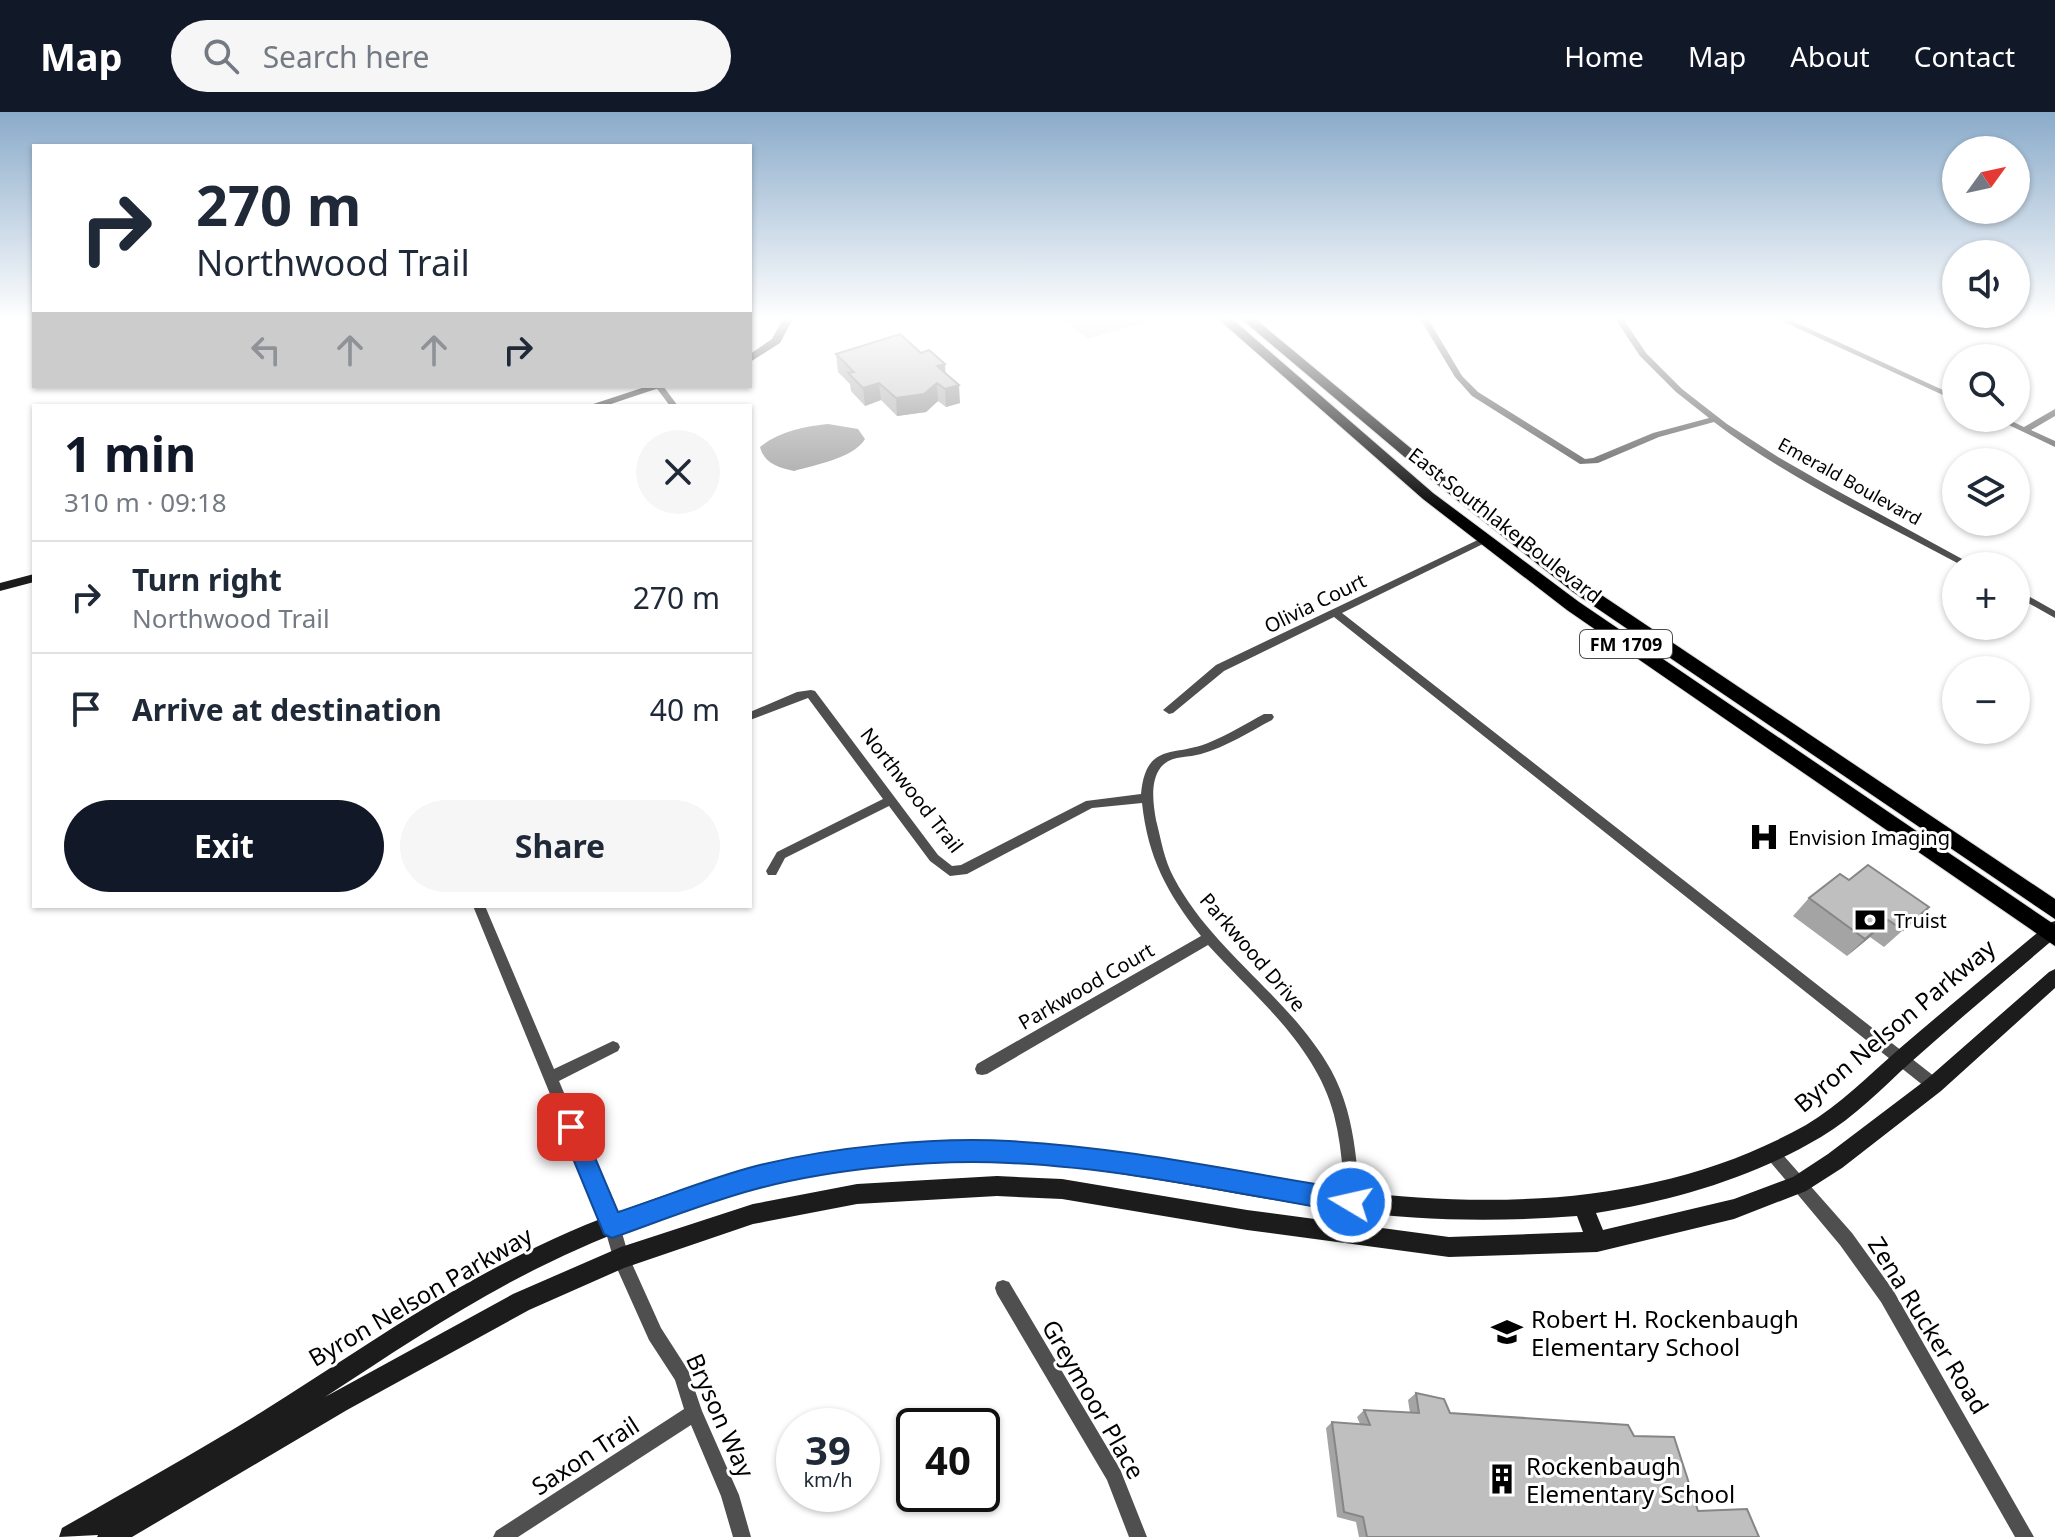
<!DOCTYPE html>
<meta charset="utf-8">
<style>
:root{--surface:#fff;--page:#f6f6f7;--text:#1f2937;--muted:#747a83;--line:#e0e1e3;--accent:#111827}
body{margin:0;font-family:"Noto Sans",sans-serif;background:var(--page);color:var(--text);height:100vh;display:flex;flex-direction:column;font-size:30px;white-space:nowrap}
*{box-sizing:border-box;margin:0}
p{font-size:26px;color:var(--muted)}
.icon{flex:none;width:44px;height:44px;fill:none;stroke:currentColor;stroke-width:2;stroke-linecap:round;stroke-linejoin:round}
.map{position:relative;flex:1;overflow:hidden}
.sheet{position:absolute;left:32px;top:292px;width:720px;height:504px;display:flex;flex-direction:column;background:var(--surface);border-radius:0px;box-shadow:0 2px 6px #0004}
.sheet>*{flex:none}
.hud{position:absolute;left:32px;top:32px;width:720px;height:244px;border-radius:0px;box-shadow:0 2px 6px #0004;background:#fff;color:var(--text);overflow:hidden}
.needle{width:52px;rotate:57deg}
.controls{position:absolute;left:1942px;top:24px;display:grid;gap:16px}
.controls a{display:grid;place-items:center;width:88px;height:88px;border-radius:50%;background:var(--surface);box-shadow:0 2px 6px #0004;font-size:40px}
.speed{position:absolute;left:776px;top:1296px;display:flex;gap:16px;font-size:40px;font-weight:700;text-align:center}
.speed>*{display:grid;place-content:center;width:104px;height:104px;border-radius:50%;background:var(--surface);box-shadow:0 2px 6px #0004;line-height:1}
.speed small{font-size:20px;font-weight:400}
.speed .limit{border:4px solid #111;border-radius:12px;background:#fff;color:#111}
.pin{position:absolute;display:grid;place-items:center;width:68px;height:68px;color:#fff;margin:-34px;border-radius:16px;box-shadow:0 4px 12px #0006}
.me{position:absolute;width:88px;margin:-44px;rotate:279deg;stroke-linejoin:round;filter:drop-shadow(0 0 6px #0008)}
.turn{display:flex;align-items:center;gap:28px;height:168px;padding:0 32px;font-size:36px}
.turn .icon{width:104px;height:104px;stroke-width:2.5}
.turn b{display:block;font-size:56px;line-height:68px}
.lanes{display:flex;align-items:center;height:76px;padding:0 32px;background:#0003;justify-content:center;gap:40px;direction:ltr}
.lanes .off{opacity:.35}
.round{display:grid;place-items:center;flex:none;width:84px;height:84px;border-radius:42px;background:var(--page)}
.summary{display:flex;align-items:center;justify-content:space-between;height:136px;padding:0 32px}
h1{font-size:48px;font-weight:700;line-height:60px;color:var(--accent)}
.cta{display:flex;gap:16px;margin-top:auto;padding:16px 32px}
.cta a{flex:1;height:92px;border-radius:48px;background:var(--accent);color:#fff;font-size:32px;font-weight:700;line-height:92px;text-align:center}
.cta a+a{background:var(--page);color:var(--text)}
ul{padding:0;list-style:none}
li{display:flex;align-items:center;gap:24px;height:112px;padding:0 32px;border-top:2px solid var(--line)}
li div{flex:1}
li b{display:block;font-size:30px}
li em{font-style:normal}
header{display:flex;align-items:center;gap:48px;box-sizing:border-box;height:112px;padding:0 40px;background:var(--accent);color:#fff}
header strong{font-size:38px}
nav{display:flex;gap:44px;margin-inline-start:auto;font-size:28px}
.search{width:560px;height:72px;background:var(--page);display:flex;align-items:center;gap:20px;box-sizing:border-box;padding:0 28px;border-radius:44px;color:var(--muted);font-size:30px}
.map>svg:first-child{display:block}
.green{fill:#d6d6d6}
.water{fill:#9d9d9d}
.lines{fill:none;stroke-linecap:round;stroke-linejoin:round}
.primary-casing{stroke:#dbdbdb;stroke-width:2}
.street{fill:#4f4f4f;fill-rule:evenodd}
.secondary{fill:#1c1c1c;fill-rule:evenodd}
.primary{fill:#000;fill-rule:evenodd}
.wall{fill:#a4a4a4}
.shaded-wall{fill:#868686}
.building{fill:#bfbfbf;stroke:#868686;stroke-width:2}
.route{fill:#1a73e8;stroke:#114b97;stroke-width:2}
.labels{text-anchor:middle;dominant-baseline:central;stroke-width:6;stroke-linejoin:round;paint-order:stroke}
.far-street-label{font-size:18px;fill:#000;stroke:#fff}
.shield{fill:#fff;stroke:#4c4c4c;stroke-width:2}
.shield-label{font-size:18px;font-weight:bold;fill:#000}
.street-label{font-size:20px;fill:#000;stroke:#fff}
.poi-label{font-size:20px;fill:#000;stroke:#fff;text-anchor:start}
.near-street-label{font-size:24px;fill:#000;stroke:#fff}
.near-poi-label{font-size:24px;fill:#000;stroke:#fff;text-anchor:start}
</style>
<header>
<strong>Map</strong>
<div class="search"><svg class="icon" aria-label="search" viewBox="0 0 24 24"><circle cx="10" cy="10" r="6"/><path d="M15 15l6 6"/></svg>Search here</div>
<nav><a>Home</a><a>Map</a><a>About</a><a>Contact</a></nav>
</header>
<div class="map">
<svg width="2055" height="1425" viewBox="0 0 2055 1425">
<rect width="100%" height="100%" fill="#fff"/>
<path class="green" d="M1060,205H1163L1088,227Z"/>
<path class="water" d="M828,312L858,317L865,327C854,346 814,353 794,359C778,356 764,351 760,335C778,320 805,314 828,312Z"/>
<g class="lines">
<g class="primary-casing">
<path id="primary" d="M1216,205H1230L1433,381L1579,490L2055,813V834L1567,498L1423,387Z
M1239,205H1253L1443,363L1585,472L2055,787V807L1573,480L1433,369Z"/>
</g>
<path class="street" d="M1419,205H1427L1462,264L1478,280L1585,347L1593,346L1653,321L1709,306L1676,280L1640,244L1614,205H1622L1646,241L1682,277L1727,312L1778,345L1832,376L1975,454H1963C1881,410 1787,366 1714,310L1659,325L1598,351L1580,352L1472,284L1455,265Z
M1773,205H1784L1956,284V289Z
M655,274H663L678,294H670Z
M2055,297V304L2031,318L2055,329V335L1994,306H2005L2024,315Z
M1484,425L1487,426V430L1342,501L1939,968L1941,973L1939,978L1934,980L1929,978L1334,505L1224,559L1173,601L1169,602L1163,598L1216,553Z
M2016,477L2055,499V506L2016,484Z
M811,578L815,579L938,743L952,754L961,753L1086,689L1141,682C1146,630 1173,645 1208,631C1228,623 1245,612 1264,602H1272L1274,605L1272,608C1249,620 1226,635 1201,642C1188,646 1171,643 1161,655C1150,669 1153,691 1156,708C1161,727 1164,748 1174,766C1213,840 1290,885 1331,958C1359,1009 1357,1068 1363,1124L1361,1130L1355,1132L1349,1130L1347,1124C1344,1084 1344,1042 1334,1003C1316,933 1254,884 1208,833L987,962L982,963L977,962L975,957L977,952L1201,824C1167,781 1148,746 1142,691L1092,696L967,762L950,764L930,749L889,694L785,746L776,763H768L766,759L777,740L883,687L808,586L750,608V600L797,580Z
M473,794H485L554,957L613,929L618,931L620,935L618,939L559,969L620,1114L629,1145L661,1216L688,1258L702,1299L739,1383L751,1425H733L721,1384L691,1313L518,1425H493L496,1419L684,1297L675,1268L649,1228L615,1152L604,1114Z
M1772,1034L1777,1036L1852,1121L1893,1178L2034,1425H2015L1881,1190L1840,1133L1767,1046L1765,1041L1767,1036Z
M1003,1168L1009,1170L1120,1357L1147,1425H1129L1107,1368L997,1182L995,1176L997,1170Z"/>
<path class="secondary" d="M784,205H794L780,231L750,250V242L772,227Z
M648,274H665L605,294H587Z
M34,462V470L0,479V471Z
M2055,809V826C2007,867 1958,908 1911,950C1882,976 1855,1005 1821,1025C1752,1066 1676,1088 1596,1101L1603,1118L1734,1087L1793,1065L1828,1042L1927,967L2049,860L2055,857V876L1941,979L1842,1056L1806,1079L1734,1107L1597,1140L1449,1145L1247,1118L1062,1087L997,1084L857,1092L753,1112L624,1156L529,1198L347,1298L132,1425H97L98,1423L59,1425L62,1416C128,1378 195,1341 260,1301C334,1255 406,1204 482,1163C593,1102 717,1060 842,1040C892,1032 943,1028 994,1030C1114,1034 1231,1065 1350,1079C1505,1098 1667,1091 1806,1013C1840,993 1869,963 1899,937C1948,895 1999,853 2049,811ZM970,1048C1097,1050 1220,1082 1345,1099C1422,1109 1499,1110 1577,1104L1583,1120L1449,1125L1247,1098L1062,1067L997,1064L857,1072L753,1092L621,1135L513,1182L325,1285C394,1240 463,1193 538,1156C671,1090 820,1051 970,1048Z"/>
<use href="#primary" class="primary"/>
</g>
<path class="wall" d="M921,241L945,262L960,291L946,295L938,289L926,300L897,304L881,288L865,294L851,279L850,272L838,260L836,242Z
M1849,768L1929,795L1884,835L1870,825L1847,844L1793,804L1809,786Z
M1416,1281L1450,1301L1634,1324L1698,1399L1759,1425H1359L1356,1410L1337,1405L1326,1316L1332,1310L1360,1312L1357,1305L1364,1298L1410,1301L1408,1288Z"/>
<path class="shaded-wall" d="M945,252L946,270L937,254Z
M879,271L881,288L865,294L863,276Z
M937,271L938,289L926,300L897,304L896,286Z
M959,273L960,291L946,295L945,277Z
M1888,808L1870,825L1847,844L1865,827Z"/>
<path class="building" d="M900,222L921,241L929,238L945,252L937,254L959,273L945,277L937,271L924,282L896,286L879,271L863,276L848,261L854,260L836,242Z
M1868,753L1929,795L1903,818L1888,808L1865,827L1809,786L1840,762L1849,768Z
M1416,1281L1444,1287L1450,1301L1628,1313L1634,1324L1674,1325L1698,1399L1747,1397L1759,1425H1367L1363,1405L1344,1400L1332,1310L1370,1313L1364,1298L1419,1301Z"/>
<linearGradient id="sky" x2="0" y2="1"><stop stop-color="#8aabca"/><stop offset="0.51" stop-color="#fff"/><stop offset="1" stop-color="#fff" stop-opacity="0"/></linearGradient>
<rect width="2055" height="405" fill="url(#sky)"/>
<path class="route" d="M571,1005L579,1008L618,1100C664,1085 710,1066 756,1054C831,1035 932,1025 1009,1029C1124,1035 1238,1060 1351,1078L1359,1082L1363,1090L1359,1098L1351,1101C1238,1082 1124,1056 1009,1051C932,1047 830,1057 756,1077C707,1090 660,1109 612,1126L604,1122L560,1015L563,1008Z"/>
<defs>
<g id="hospital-bare" transform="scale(2.4)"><path d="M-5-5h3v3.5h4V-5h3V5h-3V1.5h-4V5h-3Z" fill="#000" stroke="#fff" stroke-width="2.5" paint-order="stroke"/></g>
<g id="bank-bare" transform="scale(2.4)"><path d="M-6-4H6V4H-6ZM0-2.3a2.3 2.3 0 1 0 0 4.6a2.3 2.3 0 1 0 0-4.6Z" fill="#000" stroke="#fff" stroke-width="2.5" paint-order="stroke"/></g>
<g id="school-bare" transform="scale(2.4)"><path d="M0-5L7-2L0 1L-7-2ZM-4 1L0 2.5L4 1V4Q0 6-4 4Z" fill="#000" stroke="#fff" stroke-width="2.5" paint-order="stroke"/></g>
<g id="building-bare" transform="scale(2.4)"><path d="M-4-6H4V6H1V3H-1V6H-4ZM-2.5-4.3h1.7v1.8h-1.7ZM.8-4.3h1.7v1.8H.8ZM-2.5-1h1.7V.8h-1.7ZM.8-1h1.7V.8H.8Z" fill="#000" stroke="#fff" stroke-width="2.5" paint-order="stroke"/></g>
</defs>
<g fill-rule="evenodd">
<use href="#hospital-bare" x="1764" y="725"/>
<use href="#bank-bare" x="1870" y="808"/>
<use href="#school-bare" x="1507" y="1220"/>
<use href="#building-bare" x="1502" y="1367"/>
</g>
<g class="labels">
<g class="far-street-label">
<text transform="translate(1850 369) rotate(29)">Emerald Boulevard</text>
</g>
<rect class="shield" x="1580" y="518" width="92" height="28" rx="6"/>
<g class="shield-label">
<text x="1626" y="532">FM 1709</text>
</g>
<g class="street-label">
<text transform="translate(1505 413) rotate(38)">East Southlake Boulevard</text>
<text transform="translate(1315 491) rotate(-26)">Olivia Court</text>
<text transform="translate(912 678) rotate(52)">Northwood Trail</text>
<text transform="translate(1253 840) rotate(49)">Parkwood Drive</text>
<text transform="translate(1086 874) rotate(-30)">Parkwood Court</text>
</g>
<g class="poi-label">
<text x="1788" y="725">Envision Imaging</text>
<text x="1894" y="808">Truist</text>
</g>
<g class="near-street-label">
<text transform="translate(1894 913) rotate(-40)">Byron Nelson Parkway</text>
<text transform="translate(420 1184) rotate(-30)">Byron Nelson Parkway</text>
<text transform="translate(1929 1213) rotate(58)">Zena Rucker Road</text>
<text transform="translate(1094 1287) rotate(60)">Greymoor Place</text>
<text transform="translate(721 1303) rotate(66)">Bryson Way</text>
<text transform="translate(585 1343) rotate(-33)">Saxon Trail</text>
</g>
<g class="near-poi-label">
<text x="1531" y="1206">Robert H. Rockenbaugh<tspan x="1531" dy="28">Elementary School</tspan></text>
<text x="1526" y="1353">Rockenbaugh<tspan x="1526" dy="28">Elementary School</tspan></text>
</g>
</g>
</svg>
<div class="controls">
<a><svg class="needle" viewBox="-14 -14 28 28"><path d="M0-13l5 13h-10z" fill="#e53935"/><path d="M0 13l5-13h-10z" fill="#747a83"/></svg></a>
<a><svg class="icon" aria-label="sound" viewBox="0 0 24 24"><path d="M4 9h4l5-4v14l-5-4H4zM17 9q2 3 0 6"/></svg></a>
<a><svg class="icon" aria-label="search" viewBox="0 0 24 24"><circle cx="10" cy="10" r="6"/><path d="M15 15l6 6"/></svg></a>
<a><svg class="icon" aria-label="layers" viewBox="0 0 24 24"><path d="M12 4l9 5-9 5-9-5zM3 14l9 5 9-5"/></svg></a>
<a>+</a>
<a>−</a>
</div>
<div class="speed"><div>39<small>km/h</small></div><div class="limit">40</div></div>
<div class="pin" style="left:571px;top:1015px;background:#d93025"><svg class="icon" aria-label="arrive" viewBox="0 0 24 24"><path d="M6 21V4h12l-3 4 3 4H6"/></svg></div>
<svg class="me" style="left:1351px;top:1090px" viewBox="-20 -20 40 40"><circle r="17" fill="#1a73e8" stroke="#fff" stroke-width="3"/><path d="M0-11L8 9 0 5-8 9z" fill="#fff"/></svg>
<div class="hud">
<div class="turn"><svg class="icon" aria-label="right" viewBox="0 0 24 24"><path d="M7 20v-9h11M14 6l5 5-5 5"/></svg><div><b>270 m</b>Northwood Trail</div></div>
<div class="lanes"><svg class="icon off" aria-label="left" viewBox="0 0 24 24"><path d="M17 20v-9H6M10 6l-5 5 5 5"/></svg><svg class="icon off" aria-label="ahead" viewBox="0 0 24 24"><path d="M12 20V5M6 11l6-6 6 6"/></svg><svg class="icon off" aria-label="ahead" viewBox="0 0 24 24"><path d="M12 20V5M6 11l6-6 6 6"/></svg><svg class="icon" aria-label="right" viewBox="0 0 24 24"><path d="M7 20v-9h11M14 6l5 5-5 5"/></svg></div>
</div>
<section class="sheet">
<div class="summary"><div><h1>1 min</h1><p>310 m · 09:18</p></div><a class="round"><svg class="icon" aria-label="close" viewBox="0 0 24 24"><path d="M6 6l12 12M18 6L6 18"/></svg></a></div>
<ul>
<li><svg class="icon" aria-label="right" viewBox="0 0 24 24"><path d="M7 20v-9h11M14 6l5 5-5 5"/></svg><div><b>Turn right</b><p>Northwood Trail</p></div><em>270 m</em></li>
<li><svg class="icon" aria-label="arrive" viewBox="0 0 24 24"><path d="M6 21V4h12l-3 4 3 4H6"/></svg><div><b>Arrive at destination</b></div><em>40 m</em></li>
</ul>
<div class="cta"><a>Exit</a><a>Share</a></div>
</section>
</div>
